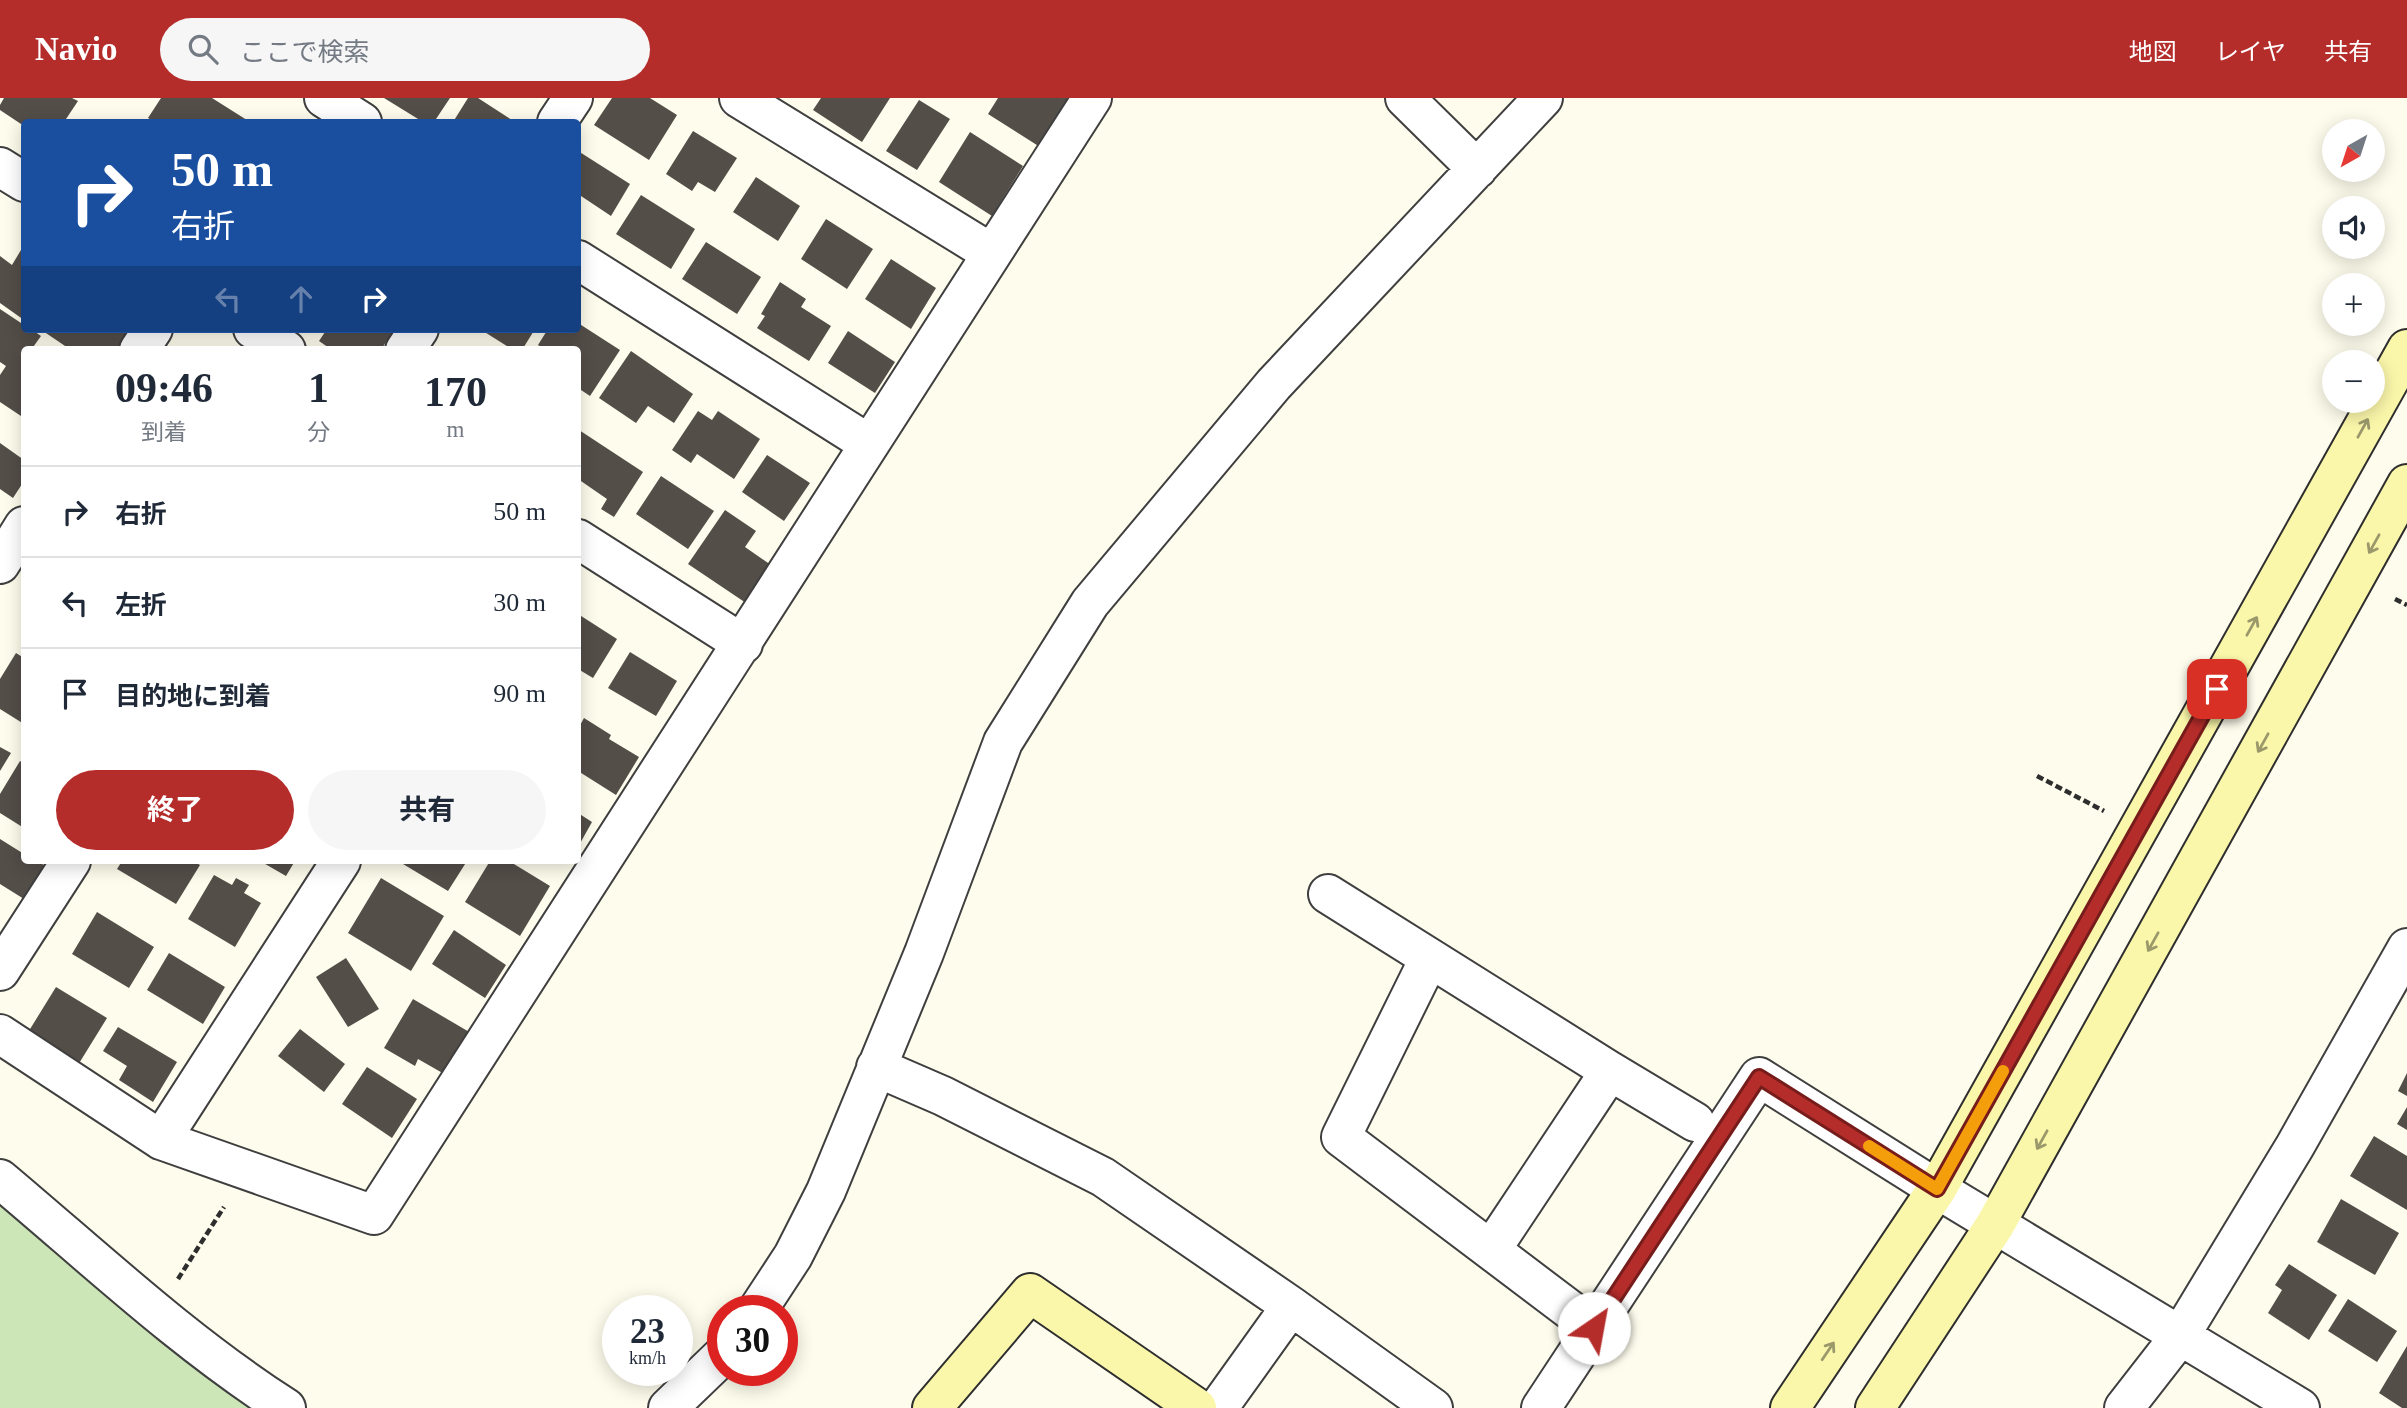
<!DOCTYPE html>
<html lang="ja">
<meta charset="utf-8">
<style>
:root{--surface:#fff;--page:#f6f6f7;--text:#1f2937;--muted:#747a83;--line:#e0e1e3;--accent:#b52d2b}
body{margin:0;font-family:"Times New Roman","Noto Sans JP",serif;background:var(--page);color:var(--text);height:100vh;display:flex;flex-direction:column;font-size:26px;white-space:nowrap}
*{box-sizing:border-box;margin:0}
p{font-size:23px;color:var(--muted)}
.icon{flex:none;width:38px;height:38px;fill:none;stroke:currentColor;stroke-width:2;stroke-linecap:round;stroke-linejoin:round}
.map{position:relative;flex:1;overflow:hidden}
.panel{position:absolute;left:21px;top:248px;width:560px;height:518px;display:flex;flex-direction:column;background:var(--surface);border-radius:7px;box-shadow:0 4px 18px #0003}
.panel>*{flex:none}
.top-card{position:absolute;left:21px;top:21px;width:560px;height:214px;border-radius:7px;box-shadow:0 4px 18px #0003;background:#1a4fa0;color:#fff;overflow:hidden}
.needle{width:46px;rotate:219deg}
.tools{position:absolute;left:2322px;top:21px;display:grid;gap:14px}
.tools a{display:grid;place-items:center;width:63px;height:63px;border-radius:50%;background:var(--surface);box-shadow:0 4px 18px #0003;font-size:35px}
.speed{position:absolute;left:602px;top:1197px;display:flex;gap:14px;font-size:35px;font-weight:700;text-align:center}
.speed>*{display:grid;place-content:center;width:91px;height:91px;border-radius:50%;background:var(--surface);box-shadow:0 4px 18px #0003;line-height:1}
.speed small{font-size:18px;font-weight:400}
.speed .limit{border:10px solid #d22;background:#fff;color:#111}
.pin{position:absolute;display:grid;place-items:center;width:60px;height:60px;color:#fff;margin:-30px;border-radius:14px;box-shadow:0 4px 10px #0006}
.me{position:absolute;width:77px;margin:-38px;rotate:33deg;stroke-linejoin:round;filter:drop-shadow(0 0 5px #0008)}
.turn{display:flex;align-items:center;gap:24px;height:147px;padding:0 35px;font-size:32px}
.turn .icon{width:91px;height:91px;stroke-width:2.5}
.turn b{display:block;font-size:49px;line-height:60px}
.lanes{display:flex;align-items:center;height:66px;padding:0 35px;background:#0003;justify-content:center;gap:35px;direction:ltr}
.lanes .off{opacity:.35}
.eta{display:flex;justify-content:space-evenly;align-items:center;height:119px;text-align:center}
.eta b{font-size:42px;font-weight:700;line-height:49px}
.action{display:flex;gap:14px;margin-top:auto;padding:14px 35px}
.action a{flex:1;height:80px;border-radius:42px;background:var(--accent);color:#fff;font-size:28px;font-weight:700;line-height:80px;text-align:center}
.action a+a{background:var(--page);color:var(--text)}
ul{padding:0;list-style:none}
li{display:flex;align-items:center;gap:21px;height:91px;padding:0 35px;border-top:2px solid var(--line)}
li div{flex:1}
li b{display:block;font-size:26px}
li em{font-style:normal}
header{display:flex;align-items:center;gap:42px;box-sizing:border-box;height:98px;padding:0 35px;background:var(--accent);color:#fff}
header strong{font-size:33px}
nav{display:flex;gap:38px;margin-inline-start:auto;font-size:24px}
.search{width:490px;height:63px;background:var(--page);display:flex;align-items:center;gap:18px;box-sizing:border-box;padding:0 24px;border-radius:38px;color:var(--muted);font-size:26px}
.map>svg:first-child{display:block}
.green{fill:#cde6b8}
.building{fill:#544e49}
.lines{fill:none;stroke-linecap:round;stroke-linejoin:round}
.street-casing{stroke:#3f3f3f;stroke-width:42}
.secondary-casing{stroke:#2e2e2e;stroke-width:42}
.path{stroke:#2e2e2e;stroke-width:4.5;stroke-dasharray:7 3.5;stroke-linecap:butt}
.street{stroke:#fff;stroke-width:38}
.secondary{stroke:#fbf7aa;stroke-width:38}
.oneway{stroke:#9b996b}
.route-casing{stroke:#761d1c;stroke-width:18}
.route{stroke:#b52d2b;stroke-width:12}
.slow{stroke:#f59e0b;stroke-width:12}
</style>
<header>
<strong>Navio</strong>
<div class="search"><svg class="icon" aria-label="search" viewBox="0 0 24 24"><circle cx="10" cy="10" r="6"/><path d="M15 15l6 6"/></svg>ここで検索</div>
<nav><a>地図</a><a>レイヤ</a><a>共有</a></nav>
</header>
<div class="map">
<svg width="2407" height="1310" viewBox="0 0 2407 1310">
<rect width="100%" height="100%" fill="#fefcec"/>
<path class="green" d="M0,1097L255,1310H0Z"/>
<path class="building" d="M4,0H72L78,3L64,24H24V28L0,12V7Z
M161,0H212L250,24H155L148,20Z
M384,0H450L434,24H423Z
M468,0H478L515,24H453Z
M612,0H650L677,17L649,62L594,27Z
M821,0H890L862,44L813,12Z
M998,0H1071L1040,49L988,16Z
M919,2L950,21L917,72L886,53Z
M693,33L737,60L715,94L698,84L692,93L666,76Z
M970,34L1023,68L992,118L939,84Z
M578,53L630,86L611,118L578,96Z
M756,79L800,108L778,143L733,114Z
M641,97L695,131L671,171L616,136Z
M826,121L873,151L847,191L801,161Z
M706,144L761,179L737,216L682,181Z
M21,152L24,154V222L0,205V158L12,167Z
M891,161L936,190L911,231L865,201Z
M780,184L806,201L801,209L831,228L809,263L757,230L765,218L761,216Z
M0,211L24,227V231H31L41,238L31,252H24V320L0,304V277L6,268L0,264Z
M578,225L620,252L590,298L578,290V252H546L538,247L548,231H578Z
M40,231H134L120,252H71Z
M327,231H394L381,252H332L319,243Z
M485,231H535L522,252H513L483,233Z
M848,233L895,264L875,295L828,265Z
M631,253L693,296L674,325L648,308L636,325L599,300Z
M698,313L712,322L718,313L760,341L734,381L697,356L691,365L672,352Z
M579,332L643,374L614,419L601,411L607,401L578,381Z
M0,345L24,362V383L13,400L0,391Z
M767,357L810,385L784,423L742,394Z
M661,378L714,413L688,451L636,416Z
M725,412L756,433L745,449L771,467L746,505L688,466Z
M578,516L617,541L593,580L578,571Z
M630,554L677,583L656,618L608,590Z
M16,555L24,560V626L0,611V581Z
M584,620L611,637L609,641L639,659L616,697L578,673V631Z
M0,649L11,655L0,673Z
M20,663L24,666V730L0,715V696Z
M578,715L592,724L578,749Z
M0,741L24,756V763H36L44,767L24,801L0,786Z
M122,763H193L200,767L176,806L117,771Z
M260,763H295L286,778Z
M398,763H467L448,793Z
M490,763H509L550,788L520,838L465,804Z
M214,777L232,787L236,780L249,787L244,795L261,805L235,849L188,821Z
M381,780L444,818L411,873L348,835Z
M97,814L154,849L129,890L72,856Z
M454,832L506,867L485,900L432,866Z
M169,855L225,889L203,926L147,892Z
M346,860L379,911L348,929L316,879Z
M56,889L107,920L78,967L27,936Z
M413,901L471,935L446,977L418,961L415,968L384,950Z
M118,929L177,964L153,1004L119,982L127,968L103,953Z
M300,931L345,966L324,994L278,958Z
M367,969L417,1001L392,1040L342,1006Z
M2407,975V998L2398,993Z
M2407,1009V1032L2397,1026Z
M2374,1038L2407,1058V1112L2350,1078Z
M2341,1101L2399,1135L2375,1177L2317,1144Z
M2289,1166L2337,1197L2309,1242L2268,1215L2282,1192L2275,1187Z
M2348,1201L2397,1233L2377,1264L2328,1233Z
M2407,1248V1310H2402L2379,1295Z"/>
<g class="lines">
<g class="street-casing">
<path id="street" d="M324,0L362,24
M739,0L991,155
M1405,0L1477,71
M557,24L573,0
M0,69L24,84
M578,162L869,346
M253,231L286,252
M139,252L153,231
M405,252L419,231
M578,441L743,546
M0,466L24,428
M1328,796L1610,973L1491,1152
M1429,861L1341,1039L1594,1230
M0,873L71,763
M0,936L161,1042L374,1117L1092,0
M876,969L943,998L1103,1079L1291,1208L1433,1310
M1610,973L1695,1024
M161,1042L341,763
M0,1081C93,1159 183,1244 286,1310
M757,1213L793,1158L826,1093L924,855L1003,644L1090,505L1274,286L1543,0
M668,1310L723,1257
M1218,1310L1291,1208
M1541,1310L1759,979L1937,1091L2300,1310
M2124,1310L2180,1238L2295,1048L2407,850"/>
</g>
<g class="secondary-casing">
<path id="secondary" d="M932,1310L1030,1195L1197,1310
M1790,1310L1937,1091L2407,251
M1875,1310L1995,1127L2407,386"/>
</g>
<path class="path" d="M2395,501L2407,507
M2037,678L2104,713
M178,1181L224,1109"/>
<use href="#street" class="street"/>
<use href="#secondary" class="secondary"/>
</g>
<defs><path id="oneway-shaft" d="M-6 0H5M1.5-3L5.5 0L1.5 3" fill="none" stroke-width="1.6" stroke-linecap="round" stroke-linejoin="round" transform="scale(1.75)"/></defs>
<g class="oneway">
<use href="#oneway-shaft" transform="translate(2363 330) rotate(-61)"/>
<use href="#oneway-shaft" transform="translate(2374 446) rotate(119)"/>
<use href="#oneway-shaft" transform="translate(2252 528) rotate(-61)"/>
<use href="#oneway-shaft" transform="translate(2263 645) rotate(119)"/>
<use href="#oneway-shaft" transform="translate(2153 844) rotate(119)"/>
<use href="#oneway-shaft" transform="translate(2042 1042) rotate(119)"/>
<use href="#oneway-shaft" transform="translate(1828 1253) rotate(-56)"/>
</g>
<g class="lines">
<g class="route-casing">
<path id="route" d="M1594,1230L1759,979L1937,1091L2217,591"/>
</g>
<use href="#route" class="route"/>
<path class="slow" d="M1869,1048L1937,1091L2003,973"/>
</g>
</svg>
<div class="tools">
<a><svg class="needle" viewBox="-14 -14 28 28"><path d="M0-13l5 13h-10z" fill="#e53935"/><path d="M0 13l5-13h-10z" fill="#747a83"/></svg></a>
<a><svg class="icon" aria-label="sound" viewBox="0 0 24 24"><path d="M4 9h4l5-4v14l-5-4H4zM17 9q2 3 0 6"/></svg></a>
<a>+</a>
<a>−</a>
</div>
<div class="speed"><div>23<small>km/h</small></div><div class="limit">30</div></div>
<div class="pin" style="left:2217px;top:591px;background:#d93025"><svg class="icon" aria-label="arrive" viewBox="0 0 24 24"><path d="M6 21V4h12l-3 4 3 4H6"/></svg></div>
<svg class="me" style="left:1594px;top:1230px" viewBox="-20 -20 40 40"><circle r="19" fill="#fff"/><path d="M0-13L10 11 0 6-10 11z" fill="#b52d2b"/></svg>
<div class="top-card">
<div class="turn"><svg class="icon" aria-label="right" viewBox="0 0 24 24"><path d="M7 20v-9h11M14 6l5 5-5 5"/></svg><div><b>50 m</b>右折</div></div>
<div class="lanes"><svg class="icon off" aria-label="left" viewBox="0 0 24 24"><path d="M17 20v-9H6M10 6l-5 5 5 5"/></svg><svg class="icon off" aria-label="ahead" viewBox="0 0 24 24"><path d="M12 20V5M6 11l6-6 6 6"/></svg><svg class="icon" aria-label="right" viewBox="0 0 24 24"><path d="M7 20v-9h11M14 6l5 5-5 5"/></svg></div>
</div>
<section class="panel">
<div class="eta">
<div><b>09:46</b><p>到着</p></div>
<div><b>1</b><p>分</p></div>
<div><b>170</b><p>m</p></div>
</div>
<ul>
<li><svg class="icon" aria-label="right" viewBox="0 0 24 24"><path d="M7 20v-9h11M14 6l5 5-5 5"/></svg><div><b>右折</b></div><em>50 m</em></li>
<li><svg class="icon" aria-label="left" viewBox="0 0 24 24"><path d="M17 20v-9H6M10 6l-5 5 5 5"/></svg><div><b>左折</b></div><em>30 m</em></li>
<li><svg class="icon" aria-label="arrive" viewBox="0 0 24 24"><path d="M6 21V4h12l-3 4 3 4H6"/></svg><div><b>目的地に到着</b></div><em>90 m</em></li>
</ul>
<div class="action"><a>終了</a><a>共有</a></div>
</section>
</div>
